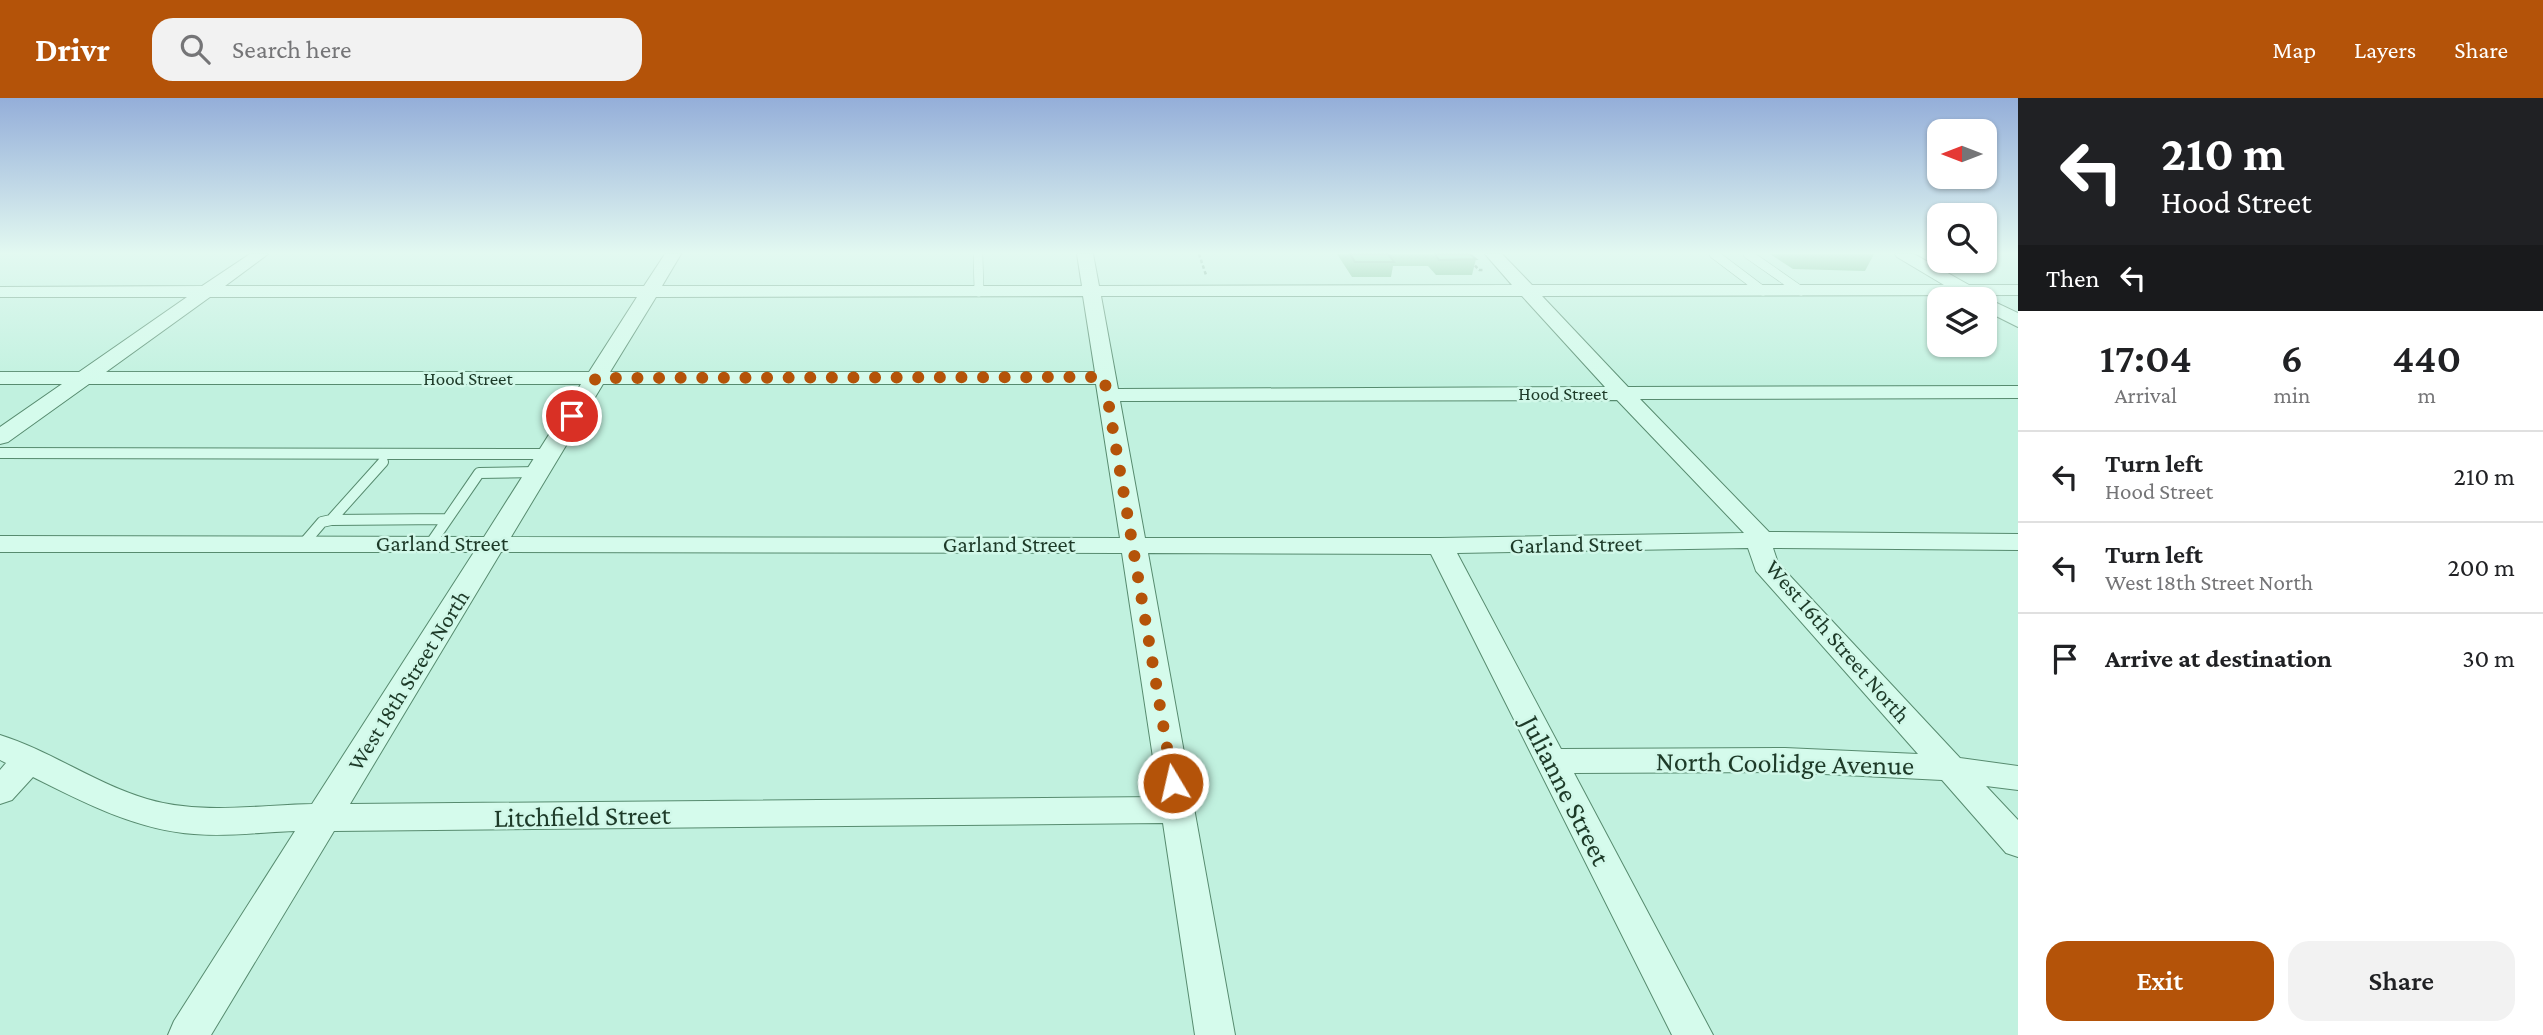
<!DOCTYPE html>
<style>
:root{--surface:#fff;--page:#f2f2f2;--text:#202124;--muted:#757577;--line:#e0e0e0;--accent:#b45309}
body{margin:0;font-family:"Crimson Pro",serif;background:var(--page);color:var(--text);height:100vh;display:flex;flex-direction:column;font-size:26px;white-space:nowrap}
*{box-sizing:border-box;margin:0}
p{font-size:23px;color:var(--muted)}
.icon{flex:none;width:38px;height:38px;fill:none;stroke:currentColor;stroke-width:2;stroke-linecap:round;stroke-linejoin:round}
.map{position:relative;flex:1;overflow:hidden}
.drawer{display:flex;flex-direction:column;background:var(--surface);width:525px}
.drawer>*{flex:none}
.guide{background:#202124;color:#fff;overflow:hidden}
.needle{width:46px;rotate:270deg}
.tools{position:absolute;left:1927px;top:21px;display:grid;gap:14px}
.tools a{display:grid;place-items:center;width:70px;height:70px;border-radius:14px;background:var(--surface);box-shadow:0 2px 5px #0004;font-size:35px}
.pin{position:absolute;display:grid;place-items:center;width:60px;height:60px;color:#fff;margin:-30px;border:4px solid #fff;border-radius:50%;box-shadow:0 2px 7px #0007}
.me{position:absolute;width:77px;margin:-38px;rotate:351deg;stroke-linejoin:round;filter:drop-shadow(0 0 5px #0008)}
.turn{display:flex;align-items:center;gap:24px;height:147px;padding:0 28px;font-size:32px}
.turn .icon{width:91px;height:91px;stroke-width:2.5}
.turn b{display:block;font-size:49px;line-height:60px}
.then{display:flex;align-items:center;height:66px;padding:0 28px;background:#0003;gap:14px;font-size:26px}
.eta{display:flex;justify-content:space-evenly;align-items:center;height:119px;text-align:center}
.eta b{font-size:42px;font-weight:600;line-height:49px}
.primary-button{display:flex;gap:14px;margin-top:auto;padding:14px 28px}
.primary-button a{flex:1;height:80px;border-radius:21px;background:var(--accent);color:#fff;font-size:28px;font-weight:600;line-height:80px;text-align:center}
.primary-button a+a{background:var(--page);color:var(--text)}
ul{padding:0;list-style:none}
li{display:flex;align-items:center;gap:21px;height:91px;padding:0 28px;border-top:2px solid var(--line)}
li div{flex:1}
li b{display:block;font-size:26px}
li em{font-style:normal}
header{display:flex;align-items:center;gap:42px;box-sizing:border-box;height:98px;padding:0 35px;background:var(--accent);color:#fff}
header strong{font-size:33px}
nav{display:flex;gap:38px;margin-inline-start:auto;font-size:24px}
.search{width:490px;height:63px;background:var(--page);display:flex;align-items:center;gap:18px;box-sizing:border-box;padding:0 24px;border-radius:21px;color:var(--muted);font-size:26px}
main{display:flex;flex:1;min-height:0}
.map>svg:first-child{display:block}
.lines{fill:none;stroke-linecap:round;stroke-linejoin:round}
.service-far1-casing{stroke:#578b6f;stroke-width:10}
.service-casing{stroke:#578b6f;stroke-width:12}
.minor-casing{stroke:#578b6f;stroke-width:2}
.path{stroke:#578b6f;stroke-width:2.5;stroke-dasharray:3.5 2.5;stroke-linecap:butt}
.service-far1{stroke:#d5fbec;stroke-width:9}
.service{stroke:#d5fbec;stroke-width:10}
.minor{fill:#d5fbec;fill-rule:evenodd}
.wall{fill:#64b47e}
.building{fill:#74d193;stroke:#519267;stroke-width:2}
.route{stroke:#b45309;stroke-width:12;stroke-dasharray:0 21.6}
.labels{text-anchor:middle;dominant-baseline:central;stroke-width:5;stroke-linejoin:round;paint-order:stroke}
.far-street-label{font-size:19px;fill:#1d3a28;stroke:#d1f8e9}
.street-label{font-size:23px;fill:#1d3a28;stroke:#d1f8e9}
.near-street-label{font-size:28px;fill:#1d3a28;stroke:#d1f8e9}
</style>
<header>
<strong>Drivr</strong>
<div class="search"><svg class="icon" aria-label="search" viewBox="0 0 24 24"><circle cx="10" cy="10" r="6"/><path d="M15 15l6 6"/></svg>Search here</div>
<nav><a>Map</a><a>Layers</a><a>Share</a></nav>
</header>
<main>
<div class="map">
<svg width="2018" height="937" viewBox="0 0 2018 937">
<rect width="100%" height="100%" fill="#c1f1df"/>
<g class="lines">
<g class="service-far1-casing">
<path id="service-far1" d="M978,156L979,194
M1714,156L1763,193
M1748,156L1801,193"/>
</g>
<g class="service-casing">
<path id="service" d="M0,355L549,356
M331,422L383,364
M304,445L322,424L331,422L447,421
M431,445L479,375L538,374"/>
</g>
<g class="minor-casing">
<path id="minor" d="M250,156H268L225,188H644L665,156H681L662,188H1082L1077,156H1093L1099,188L1512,187L1485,156H1502L1532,187H1944L1897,159L1895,156H1914L1969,187H2018V197L1542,198L1628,289L2018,288V300L1640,301L1769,434L2018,436V452L1773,450L1778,465L1960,660L2018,668V692L1986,688L2018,722V759L2006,755L1942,682L1785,674L1574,675L1713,937H1672L1431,456L1148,455L1235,937H1195L1163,725L334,733L211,937H168L174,923L295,733C261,734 227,739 194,736C136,732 83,704 33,679L12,702L0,706V672L6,665L0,662V637C51,653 96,686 147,701C201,717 258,707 312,706L474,454H0V438L484,439L581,286H89L8,344L0,346V329L62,286H0V274H79L187,199H0V189L202,188ZM1083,198L1095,274H610L656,199ZM1101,198H1522L1605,289L1118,291ZM210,199H637L589,274H106ZM603,286H1096L1120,440L511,439ZM1617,302L1744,435L1440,440H1145L1120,303ZM1748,450L1756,473L1918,656L1785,650L1561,651L1457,455ZM501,454L1122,455L1159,699L350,706Z
M1984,199L2018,215V229L1984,212V201H1977Z"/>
</g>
<path class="path" d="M1199,156L1206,177
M1471,163L1479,172H1484"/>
<use href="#service-far1" class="service-far1"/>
<use href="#service" class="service"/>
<use href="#minor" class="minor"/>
</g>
<path class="wall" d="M1337,156H1470L1476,161L1472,177H1436L1428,168H1393L1391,179H1352Z
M1770,156H1874L1865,173L1793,171Z"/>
<path class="building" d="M1350,156H1388L1394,164H1355Z
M1435,156H1470L1476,161L1439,162Z"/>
<linearGradient id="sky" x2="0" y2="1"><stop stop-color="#94aed9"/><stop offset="0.54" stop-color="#e3f9f1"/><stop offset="1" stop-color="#e3f9f1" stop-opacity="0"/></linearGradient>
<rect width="2018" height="287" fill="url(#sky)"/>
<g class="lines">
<path class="route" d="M572,318L596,280L1104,279L1173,685"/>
</g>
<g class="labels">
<g class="far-street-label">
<text x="468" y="280">Hood Street</text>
<text x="1563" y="295">Hood Street</text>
</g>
<g class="street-label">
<text x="442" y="445">Garland Street</text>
<text x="1009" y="446">Garland Street</text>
<text transform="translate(1576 446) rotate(-1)">Garland Street</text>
<text transform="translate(1838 543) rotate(49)">West 16th Street North</text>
<text transform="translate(408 582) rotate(-58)">West 18th Street North</text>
</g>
<g class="near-street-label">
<text transform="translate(1785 665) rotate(1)">North Coolidge Avenue</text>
<text transform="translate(1566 692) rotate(63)">Julianne Street</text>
<text transform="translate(582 718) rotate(-1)">Litchfield Street</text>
</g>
</g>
</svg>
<div class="tools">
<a><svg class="needle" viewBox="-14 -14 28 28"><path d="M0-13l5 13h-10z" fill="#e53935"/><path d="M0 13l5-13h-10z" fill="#757577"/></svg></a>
<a><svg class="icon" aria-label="search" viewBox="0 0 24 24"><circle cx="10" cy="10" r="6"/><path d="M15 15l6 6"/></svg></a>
<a><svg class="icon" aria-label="layers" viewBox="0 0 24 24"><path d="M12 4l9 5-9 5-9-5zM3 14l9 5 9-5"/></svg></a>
</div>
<div class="pin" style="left:572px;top:318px;background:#d93025"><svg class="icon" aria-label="arrive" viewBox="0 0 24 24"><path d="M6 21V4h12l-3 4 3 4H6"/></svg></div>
<svg class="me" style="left:1173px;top:685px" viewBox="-20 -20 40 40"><circle r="17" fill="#b45309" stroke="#fff" stroke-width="3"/><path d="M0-11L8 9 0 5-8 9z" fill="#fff"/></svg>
</div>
<section class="drawer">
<div class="guide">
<div class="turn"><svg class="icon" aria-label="left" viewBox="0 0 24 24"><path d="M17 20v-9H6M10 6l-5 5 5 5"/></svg><div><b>210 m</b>Hood Street</div></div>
<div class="then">Then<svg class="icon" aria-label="left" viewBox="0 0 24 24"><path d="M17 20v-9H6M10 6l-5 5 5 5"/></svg></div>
</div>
<div class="eta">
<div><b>17:04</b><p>Arrival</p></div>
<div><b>6</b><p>min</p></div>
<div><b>440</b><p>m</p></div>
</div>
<ul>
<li><svg class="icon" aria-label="left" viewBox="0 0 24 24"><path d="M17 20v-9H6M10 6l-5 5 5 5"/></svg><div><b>Turn left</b><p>Hood Street</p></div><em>210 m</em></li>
<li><svg class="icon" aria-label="left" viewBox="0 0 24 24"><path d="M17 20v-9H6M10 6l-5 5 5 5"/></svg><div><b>Turn left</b><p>West 18th Street North</p></div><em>200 m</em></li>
<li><svg class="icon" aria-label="arrive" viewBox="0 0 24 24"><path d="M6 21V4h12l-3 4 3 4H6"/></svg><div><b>Arrive at destination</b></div><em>30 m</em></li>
</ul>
<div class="primary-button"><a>Exit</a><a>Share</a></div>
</section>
</main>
